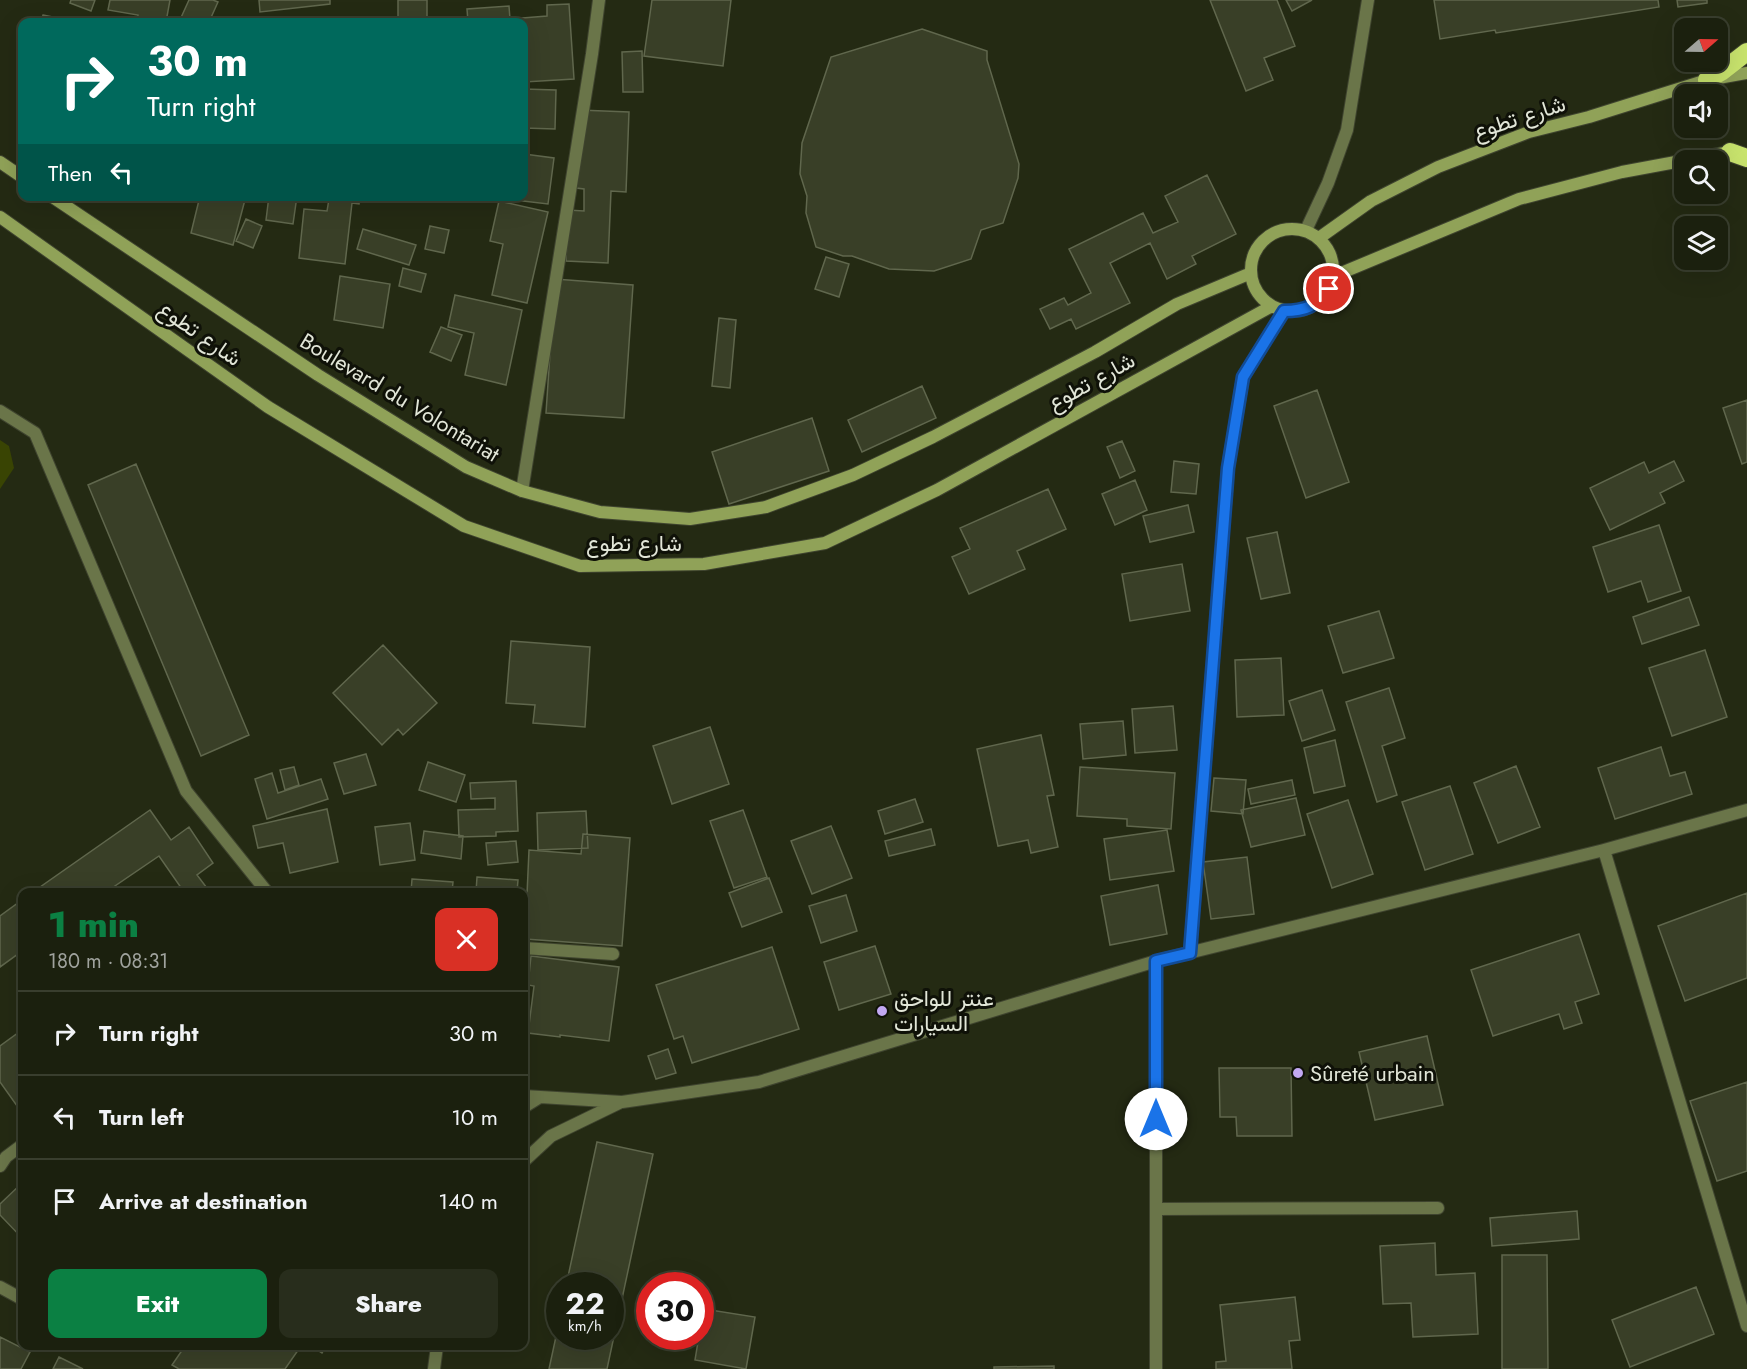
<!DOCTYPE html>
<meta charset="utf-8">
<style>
:root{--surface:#1b200e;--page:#282d1c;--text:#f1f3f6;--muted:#a0a39e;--line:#393e2e;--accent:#0b8043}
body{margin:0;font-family:Jost,Vazirmatn,sans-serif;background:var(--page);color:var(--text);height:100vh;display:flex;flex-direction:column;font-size:22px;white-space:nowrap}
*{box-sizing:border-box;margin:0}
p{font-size:20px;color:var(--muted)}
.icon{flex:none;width:33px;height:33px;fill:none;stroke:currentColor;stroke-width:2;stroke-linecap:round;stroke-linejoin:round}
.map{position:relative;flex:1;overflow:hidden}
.sheet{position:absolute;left:18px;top:888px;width:510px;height:462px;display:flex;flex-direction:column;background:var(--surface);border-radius:12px;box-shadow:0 6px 24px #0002,0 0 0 2px var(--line)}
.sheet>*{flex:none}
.top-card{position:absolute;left:18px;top:18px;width:510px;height:183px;border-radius:12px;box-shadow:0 6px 24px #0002,0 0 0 2px var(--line);background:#00695c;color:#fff;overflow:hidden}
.needle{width:39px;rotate:70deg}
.controls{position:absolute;left:1674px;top:18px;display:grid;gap:12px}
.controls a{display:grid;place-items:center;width:54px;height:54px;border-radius:12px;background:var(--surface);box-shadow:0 6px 24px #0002,0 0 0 2px var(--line);font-size:30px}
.speed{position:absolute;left:546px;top:1272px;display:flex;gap:12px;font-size:30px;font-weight:700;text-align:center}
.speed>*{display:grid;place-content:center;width:78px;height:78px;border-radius:50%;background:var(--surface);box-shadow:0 6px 24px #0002,0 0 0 2px var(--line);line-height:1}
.speed small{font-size:15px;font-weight:400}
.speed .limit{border:9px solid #d22;background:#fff;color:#111}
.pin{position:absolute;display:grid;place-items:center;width:51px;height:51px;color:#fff;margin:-26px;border:3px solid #fff;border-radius:50%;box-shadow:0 2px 6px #0007}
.me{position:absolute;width:66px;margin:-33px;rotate:0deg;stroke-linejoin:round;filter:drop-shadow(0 0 4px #0008)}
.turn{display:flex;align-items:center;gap:21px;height:126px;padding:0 30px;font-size:27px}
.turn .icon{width:78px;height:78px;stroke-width:2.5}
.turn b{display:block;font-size:42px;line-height:51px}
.then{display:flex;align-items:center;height:57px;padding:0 30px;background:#0003;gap:12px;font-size:22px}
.round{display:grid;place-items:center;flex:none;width:63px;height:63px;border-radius:12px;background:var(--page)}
.head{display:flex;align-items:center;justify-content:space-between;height:102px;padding:0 30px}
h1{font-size:36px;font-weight:800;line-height:45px;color:var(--accent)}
.primary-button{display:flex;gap:12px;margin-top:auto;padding:12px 30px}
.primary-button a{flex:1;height:69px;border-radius:12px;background:var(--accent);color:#fff;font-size:24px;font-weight:800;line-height:69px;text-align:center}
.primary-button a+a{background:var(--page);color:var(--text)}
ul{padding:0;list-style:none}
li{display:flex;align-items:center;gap:18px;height:84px;padding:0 30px;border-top:2px solid var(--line)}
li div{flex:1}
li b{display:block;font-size:22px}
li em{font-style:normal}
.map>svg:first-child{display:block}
.green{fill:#394403}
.building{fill:#393f27;stroke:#60674d;stroke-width:1.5}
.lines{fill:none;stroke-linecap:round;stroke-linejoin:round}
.street-casing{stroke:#3f442f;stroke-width:14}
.secondary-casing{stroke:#3f442f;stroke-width:14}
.highway-casing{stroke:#3f442f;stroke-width:20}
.street{stroke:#6a7549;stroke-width:12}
.secondary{stroke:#90a258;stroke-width:12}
.highway{stroke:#c8e36d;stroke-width:18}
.route-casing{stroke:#114b97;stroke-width:15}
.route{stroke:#1a73e8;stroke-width:10}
.poi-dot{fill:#c2a8f2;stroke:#0f1108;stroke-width:2}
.labels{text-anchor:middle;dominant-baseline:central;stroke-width:6;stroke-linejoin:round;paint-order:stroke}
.street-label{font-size:22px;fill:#e2e6d8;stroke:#0f1108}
.poi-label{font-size:22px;fill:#e2e6d8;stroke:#0f1108;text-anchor:start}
</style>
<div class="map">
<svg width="1747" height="1369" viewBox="0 0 1747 1369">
<rect width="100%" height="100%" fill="#242a13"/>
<path class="green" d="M0,440L9,446L14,468L0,489Z"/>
<path class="building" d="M71,0H95L91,11L70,3Z
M110,0H170L166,22H137L138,15L108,10Z
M189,0H213L218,2L209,22H179Z
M259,0H330V4L260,12Z
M398,0H427V20H398Z
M652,0H731L723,66L644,56Z
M1210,0H1277L1295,46L1264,58L1273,80L1246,91Z
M1286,0H1312L1292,11Z
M1434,0H1658L1659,7L1496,33L1495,30L1440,39Z
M1677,0H1707V3L1678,7Z
M569,4L574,79L524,82V22H468L467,9L509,6L510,19L547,16V5Z
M43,15L77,22H41Z
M322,17V22H251V19Z
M922,29L987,51V60L1019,164L1018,178L1003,223L981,230L971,259L934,271L889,269L852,256H843L816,247L806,213L807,196L800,174L802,143L831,57Z
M642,51L643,92H623L622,52Z
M524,89L556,90L555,129L524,128Z
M579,110L629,112L626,192L611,191L608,263L566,261L568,210L584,211V189L576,188Z
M524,154L554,158L548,204L497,198L524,196Z
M1207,175L1236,234L1192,256L1196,264L1167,279L1150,243L1110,263L1130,303L1076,329L1071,319L1050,329L1040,309L1064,298L1068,305L1091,293L1069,249L1143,213L1153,233L1178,222L1165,196Z
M200,196H246L233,245L191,233Z
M269,196H297L293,224L266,220Z
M360,196L359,204L352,203L345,264L299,258L304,209L327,211L329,199L313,196Z
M373,196H411V199L373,198Z
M499,201L548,212L527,303L492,295L503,244L490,241Z
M246,219L262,226L253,248L236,241Z
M430,226L449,230L444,253L425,249Z
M363,229L416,245L409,265L357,249Z
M826,257L849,264L839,297L815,289Z
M403,268L426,274L421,292L399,286Z
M340,276L390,284L383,328L334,320Z
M555,279L633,285L624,418L546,413Z
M455,295L522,310L506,385L465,375L474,333L448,327Z
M719,318L736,320L730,388L712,386Z
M441,327L462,335L451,361L430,352Z
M922,386L936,418L862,452L848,420Z
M1317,390L1349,482L1306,498L1274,406Z
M1747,400V462L1742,464L1723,408Z
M812,418L829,471L729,504L712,452Z
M1122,441L1135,471L1120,478L1107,447Z
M1174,461L1199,464L1196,494L1171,492Z
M1674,461L1684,481L1660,493L1665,503L1610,530L1590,488L1644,462L1649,473Z
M136,464L249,735L201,756L88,485Z
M1135,480L1147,510L1115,525L1102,494Z
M1048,489L1066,529L1017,551L1025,569L969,594L952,557L970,549L960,528Z
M1188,505L1194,532L1150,542L1143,516Z
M1659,525L1681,591L1648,602L1641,581L1608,592L1593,547Z
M1277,532L1290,593L1261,599L1247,538Z
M1182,564L1190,611L1130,621L1122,574Z
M1689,597L1699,625L1642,644L1633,617Z
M1379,611L1394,658L1343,673L1328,626Z
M511,641L590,647L585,727L533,723L535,705L506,703Z
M383,645L437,703L403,735L398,729L382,745L333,693Z
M1705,650L1727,717L1672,736L1649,668Z
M1281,658L1284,715L1237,717L1235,660Z
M1389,688L1405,738L1382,746L1397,795L1377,802L1346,702Z
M1322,690L1335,730L1302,741L1289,701Z
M1173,706L1177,750L1135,753L1132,709Z
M1123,721L1126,755L1083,759L1080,724Z
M710,727L729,784L672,804L653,746Z
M1041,735L1054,795L1047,796L1058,847L1031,853L1028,840L998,846L977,749Z
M1335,740L1345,786L1314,793L1304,748Z
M1661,747L1670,776L1685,772L1692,794L1615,819L1598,768Z
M366,754L376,785L344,794L334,763Z
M428,762L465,775L456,802L419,790Z
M1516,766L1540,827L1498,843L1474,783Z
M294,767L299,785L285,790L280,770Z
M1080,767L1175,773L1171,829L1127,826V819L1077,816Z
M272,773L278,793L321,779L328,799L267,819L255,779Z
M1214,778L1246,780L1243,814L1211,811Z
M1292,780L1295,795L1251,804L1248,789Z
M516,781L518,831L496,832V836L459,837L458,810L495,809V798L471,799L470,783Z
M1450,786L1473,854L1425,870L1402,802Z
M1296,798L1305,835L1251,847L1241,810Z
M915,799L923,822L885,834L878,811Z
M1348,800L1373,874L1332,888L1307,814Z
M327,809L338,862L290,873L283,843L258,848L253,826Z
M150,810L171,840L189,827L213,863L197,875L210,892H184L159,856L106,892H33Z
M743,810L767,877L734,888L710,821Z
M586,811L588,848L538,850L537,813Z
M410,823L415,860L380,865L375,827Z
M831,826L852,878L812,894L791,841Z
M931,829L935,845L889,856L885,841Z
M1167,830L1174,871L1110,880L1104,839Z
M424,831L463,836L461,859L421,853Z
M583,834L630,838L622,946L525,939L529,850L581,854Z
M516,841L518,862L488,865L486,843Z
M1247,857L1254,914L1211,919L1203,862Z
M477,877L518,880L517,892H476Z
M769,878L782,912L742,927L729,893Z
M412,879L453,882L452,892H411Z
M1158,885L1167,934L1110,945L1101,896Z
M1747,893V978L1685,1001L1658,926Z
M846,895L857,931L821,943L809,906Z
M22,900V951L0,967V916Z
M1579,934L1599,994L1575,1002L1582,1023L1564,1029L1559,1014L1493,1036L1471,970Z
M875,946L891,994L839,1010L824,962Z
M772,947L799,1029L692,1063L683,1036L674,1039L656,985Z
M531,956L619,967L609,1041L560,1035V1037L528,1033L534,986L528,985Z
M22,1030V1113L0,1082V1046Z
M1427,1036L1443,1105L1375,1120L1359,1052Z
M668,1049L676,1073L656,1079L648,1056Z
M1219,1068H1291L1292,1136H1237L1236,1117H1220Z
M1747,1082V1171L1717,1181L1690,1101Z
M597,1142L653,1154L607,1369H549L560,1318V1336H610V1286H566Z
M22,1183V1238L0,1215V1204Z
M1577,1211L1579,1239L1492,1246L1490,1218Z
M1435,1243L1436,1275L1475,1273L1478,1334L1413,1337L1411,1303L1383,1304L1380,1246Z
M1502,1255H1547L1548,1369H1502Z
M1696,1287L1714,1334L1630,1367L1612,1320Z
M1295,1297L1300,1340L1289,1341L1292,1369H1216V1362L1226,1361L1220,1305Z
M704,1309L755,1317L746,1369L695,1360L699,1336H700Z
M0,1337L30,1352L21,1369H0Z
M185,1346H301L285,1369H179L172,1365Z
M311,1346H326L322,1353Z
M59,1357L83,1369H53Z
M1054,1366V1369H994V1367Z"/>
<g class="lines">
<g class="street-casing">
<path id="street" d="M1306,230L1328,183L1347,130L1368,0
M0,411L35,433L186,791L267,892
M522,491L592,54L599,0
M1604,850L1747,1326
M524,948L613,954
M1190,953L1228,468L1243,377L1284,311
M1156,961V1369
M524,1096L622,1102L759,1082L1156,961L1604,850L1747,810
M524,1107L540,1097
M524,1161L551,1136L619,1103
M0,1166L6,1157L22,1145
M1156,1209L1438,1208
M0,1287L22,1299
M434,1369L437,1346"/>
</g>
<g class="secondary-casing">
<path id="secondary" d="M0,162L22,177
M51,196L318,375L466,467L522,491L600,512L690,519L766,507L853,475L933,437L1095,352L1177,304L1251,273
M0,217L268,407L464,526L580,566L704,564L825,543L937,490L1272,306
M1251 270a41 41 0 1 1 82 0a41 41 0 1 1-82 0Z
M1319,238L1371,201L1438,167L1529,132L1589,117L1707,80L1747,73
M1334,276L1519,199L1622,172L1735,151"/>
</g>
<g class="highway-casing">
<path id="highway" d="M1707,80L1721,72L1747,52
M1730,152L1747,158"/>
</g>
<use href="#street" class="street"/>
<use href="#secondary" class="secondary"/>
<use href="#highway" class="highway"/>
</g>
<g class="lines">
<g class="route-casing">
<path id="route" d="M1156,1119V961L1190,953L1228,468L1243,377L1284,311C1305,311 1317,306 1329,289"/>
</g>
<use href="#route" class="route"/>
</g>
<g class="poi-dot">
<circle cx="882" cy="1011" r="6"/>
<circle cx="1298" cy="1073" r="6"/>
</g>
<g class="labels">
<g class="street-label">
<text transform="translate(1519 117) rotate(-18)">شارع تطوع</text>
<text transform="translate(200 333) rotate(35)">شارع تطوع</text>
<text transform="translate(1091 381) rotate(-29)">شارع تطوع</text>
<text transform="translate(400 397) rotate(31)">Boulevard du Volontariat</text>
<text x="634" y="543">شارع تطوع</text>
</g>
<g class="poi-label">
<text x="894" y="998">عنتر للواحق<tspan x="894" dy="25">السيارات</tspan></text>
<text x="1310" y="1073">Sûreté urbain</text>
</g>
</g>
</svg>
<div class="controls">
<a><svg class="needle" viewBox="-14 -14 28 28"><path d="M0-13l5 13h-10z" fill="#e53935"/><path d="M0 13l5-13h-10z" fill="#a0a39e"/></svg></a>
<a><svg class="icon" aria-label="sound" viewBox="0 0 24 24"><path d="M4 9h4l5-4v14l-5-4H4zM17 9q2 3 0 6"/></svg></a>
<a><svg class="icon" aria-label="search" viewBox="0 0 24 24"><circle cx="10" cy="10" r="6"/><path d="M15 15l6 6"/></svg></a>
<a><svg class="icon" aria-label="layers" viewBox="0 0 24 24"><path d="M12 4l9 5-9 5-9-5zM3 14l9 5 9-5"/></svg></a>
</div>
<div class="speed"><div>22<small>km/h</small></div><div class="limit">30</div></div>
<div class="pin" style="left:1329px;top:289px;background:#d93025"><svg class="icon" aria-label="arrive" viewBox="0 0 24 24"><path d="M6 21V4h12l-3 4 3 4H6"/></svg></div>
<svg class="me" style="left:1156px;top:1119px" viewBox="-20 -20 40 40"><circle r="19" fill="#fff"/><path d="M0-13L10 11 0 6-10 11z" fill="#1a73e8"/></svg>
<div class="top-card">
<div class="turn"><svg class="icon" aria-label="right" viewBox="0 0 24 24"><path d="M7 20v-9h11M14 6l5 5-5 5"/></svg><div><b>30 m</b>Turn right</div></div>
<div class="then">Then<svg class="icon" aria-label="left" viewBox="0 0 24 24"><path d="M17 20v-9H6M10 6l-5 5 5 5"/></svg></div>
</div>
<section class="sheet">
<div class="head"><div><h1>1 min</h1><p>180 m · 08:31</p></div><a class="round" style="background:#d93025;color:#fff"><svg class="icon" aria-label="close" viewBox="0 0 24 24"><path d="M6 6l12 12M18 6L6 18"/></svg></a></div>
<ul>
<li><svg class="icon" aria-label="right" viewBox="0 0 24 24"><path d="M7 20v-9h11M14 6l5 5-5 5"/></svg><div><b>Turn right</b></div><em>30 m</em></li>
<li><svg class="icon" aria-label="left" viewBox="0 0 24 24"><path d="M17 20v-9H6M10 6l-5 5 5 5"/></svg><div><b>Turn left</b></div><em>10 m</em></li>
<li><svg class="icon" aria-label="arrive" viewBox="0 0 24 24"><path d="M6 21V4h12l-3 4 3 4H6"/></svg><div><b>Arrive at destination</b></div><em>140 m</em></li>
</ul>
<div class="primary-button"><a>Exit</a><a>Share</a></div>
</section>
</div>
